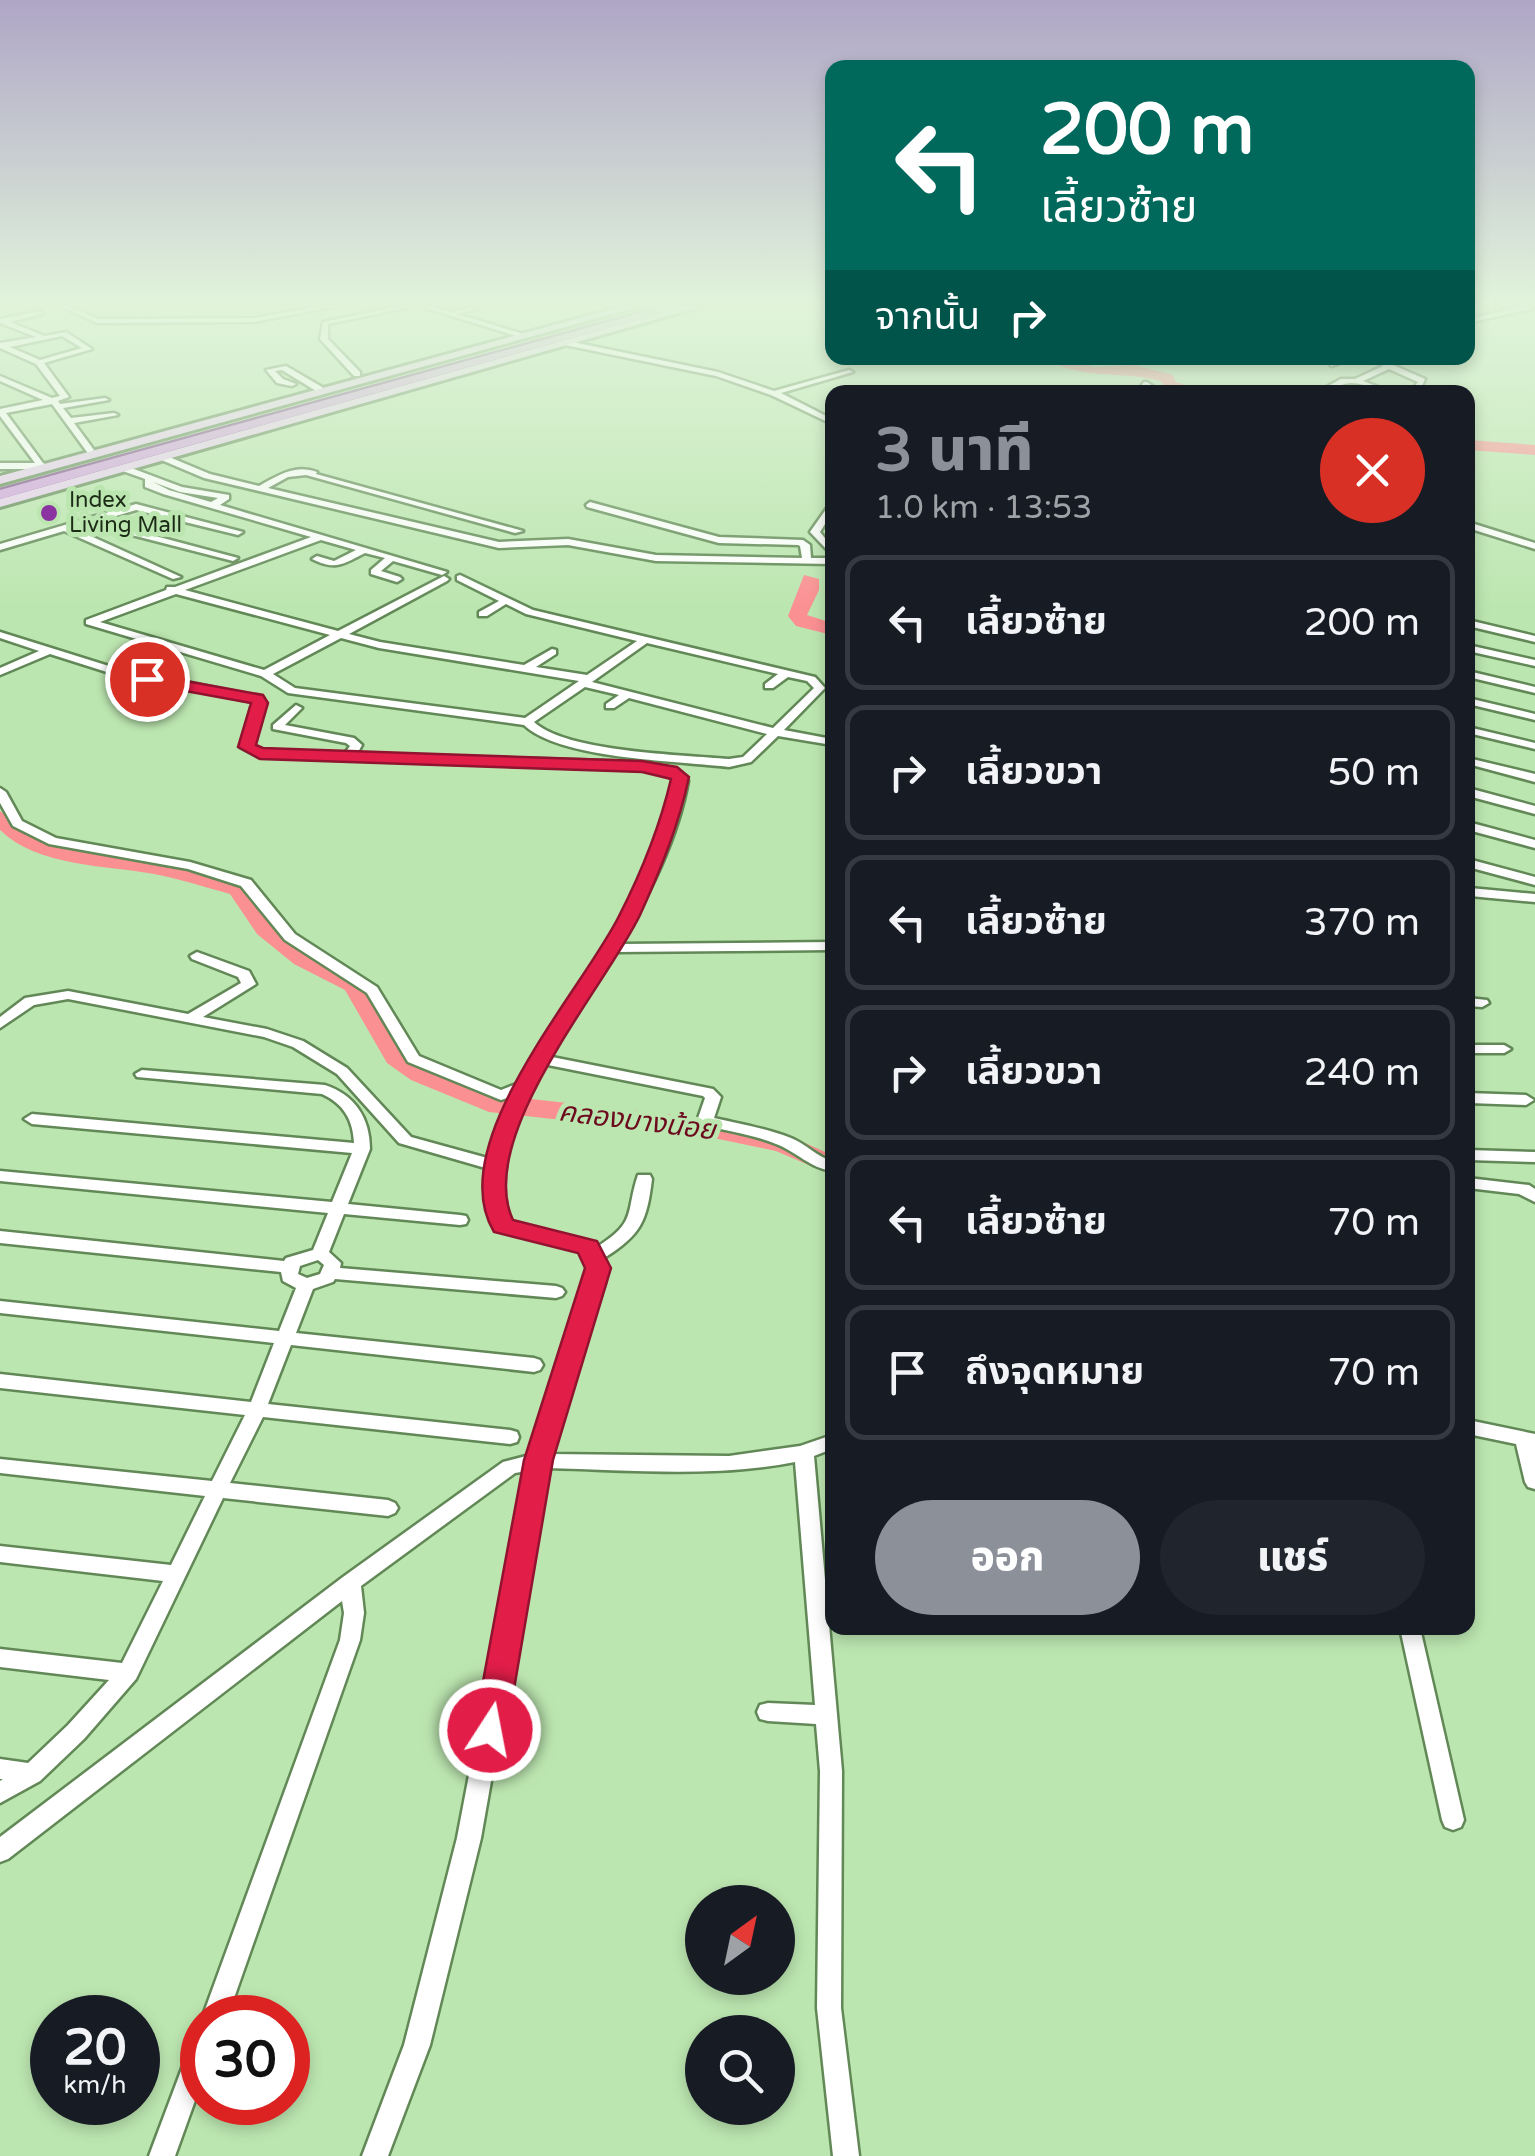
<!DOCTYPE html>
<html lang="th">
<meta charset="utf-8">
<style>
:root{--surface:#171b24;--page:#20242c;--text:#f1f3f6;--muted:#9ea1a6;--line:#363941;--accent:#8c9099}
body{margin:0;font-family:"Varela Round","Noto Sans Thai",sans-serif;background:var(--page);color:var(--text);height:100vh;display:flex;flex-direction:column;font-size:38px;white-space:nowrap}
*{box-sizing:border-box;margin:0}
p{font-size:32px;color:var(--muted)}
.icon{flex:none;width:55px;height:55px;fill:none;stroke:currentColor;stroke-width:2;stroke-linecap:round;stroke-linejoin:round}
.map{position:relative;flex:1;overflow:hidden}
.sheet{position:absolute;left:825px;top:385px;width:650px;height:1250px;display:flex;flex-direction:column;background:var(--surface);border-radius:20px;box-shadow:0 5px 15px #0003}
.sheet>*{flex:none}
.guide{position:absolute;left:825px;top:60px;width:650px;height:305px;border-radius:20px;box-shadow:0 5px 15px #0003;background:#00695c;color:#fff;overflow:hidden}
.needle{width:65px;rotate:33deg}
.fabs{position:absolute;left:685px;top:1885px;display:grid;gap:20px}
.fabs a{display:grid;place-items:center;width:110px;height:110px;border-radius:50%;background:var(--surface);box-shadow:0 5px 15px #0003;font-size:50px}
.speed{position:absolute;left:30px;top:1995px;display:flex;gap:20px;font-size:50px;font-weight:700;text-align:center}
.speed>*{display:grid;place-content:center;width:130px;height:130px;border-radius:50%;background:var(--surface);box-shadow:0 5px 15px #0003;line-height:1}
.speed small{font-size:25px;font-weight:400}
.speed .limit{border:15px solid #d22;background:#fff;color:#111}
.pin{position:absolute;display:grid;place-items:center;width:85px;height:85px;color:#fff;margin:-42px;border:5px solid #fff;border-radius:50%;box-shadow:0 2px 10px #0007}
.me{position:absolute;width:110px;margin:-55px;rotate:11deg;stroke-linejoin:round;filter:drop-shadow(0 0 8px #0008)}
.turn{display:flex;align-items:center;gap:35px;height:210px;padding:0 50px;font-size:45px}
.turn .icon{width:130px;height:130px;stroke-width:2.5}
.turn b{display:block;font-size:70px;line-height:85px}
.then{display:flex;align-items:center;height:95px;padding:0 50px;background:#0003;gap:20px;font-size:38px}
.round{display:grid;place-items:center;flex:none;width:105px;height:105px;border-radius:52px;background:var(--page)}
.head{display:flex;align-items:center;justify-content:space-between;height:170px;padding:0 50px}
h1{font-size:60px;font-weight:800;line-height:75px;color:var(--accent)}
.button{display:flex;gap:20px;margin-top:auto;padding:20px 50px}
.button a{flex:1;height:115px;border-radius:60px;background:var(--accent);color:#fff;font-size:40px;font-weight:800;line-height:115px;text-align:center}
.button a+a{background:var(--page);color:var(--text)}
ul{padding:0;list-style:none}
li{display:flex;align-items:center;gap:30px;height:135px;margin:0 20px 15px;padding:0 30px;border:5px solid var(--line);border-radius:20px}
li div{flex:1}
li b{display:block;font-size:38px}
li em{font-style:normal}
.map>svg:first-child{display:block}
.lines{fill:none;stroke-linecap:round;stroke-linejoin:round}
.river{fill:#fb9093;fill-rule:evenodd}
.street-casing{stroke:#618856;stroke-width:5}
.secondary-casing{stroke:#618856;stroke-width:6}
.primary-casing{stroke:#80508d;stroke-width:5}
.street{fill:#fff;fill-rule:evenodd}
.secondary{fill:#e9d0f0;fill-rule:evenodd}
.primary{fill:#d3a2e1;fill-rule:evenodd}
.route{fill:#e11d48;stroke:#92132f;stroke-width:2.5}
.poi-dot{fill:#8b34a1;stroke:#bce6b0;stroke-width:4}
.labels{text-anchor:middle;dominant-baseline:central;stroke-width:10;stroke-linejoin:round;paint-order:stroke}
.far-poi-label{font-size:22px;fill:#1b2b16;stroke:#bce6b0;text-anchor:start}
.water-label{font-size:28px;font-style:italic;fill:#6b0b1d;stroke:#bce6b0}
</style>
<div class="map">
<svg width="1535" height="2156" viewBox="0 0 1535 2156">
<rect width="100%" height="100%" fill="#bce6b0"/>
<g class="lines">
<path class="river" d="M1045,358H1064L1094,367L1134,365L1173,375L1176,382L1205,392L1164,388L1161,381C1123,370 1079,381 1045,358Z
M1468,440L1535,445V455L1468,450Z
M804,575L819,579V590L807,615L832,623V635L796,626L788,616Z
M0,811L29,833L60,845L159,861L246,884L275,924L312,954L364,980L408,1052L431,1068L494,1095L704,1118L794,1138L832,1155V1175L776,1151L704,1136L489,1112L411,1080L387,1063L345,990L294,964L257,934L230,894C205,887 180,879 154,874C105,865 38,867 0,830Z"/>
<g class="street-casing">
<path id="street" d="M60,306H69L98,319L254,318L322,306H338L254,322L97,323Z
M401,306H415L328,324V339L360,372V376H354L320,339L323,322Z
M419,306H430L454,313L455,311L486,306L457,314L530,336L523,338Z
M1523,306L1535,308L1468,323V319Z
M40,311L42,314L10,322L45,336L66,332L92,349L44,363L69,397L58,401L60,404L105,398L109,400L63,408L71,418L114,413L118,415L74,423L94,450L90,453L87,452L52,404L6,413L43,463L49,466L45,469H0V463H35L0,416V409L43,400L0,381V376L52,398L60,396L36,364L0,348V343L36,337L0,323V319ZM62,336L82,348L40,360L10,347Z
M568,341L718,372L774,391L849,370L853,372L781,393L832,419V424L771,395L716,376L565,345Z
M1130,358H1160C1153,362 1137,362 1130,358Z
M1326,358H1333L1338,364L1331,366Z
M1369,358H1377L1425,379L1422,386L1427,390L1420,392L1414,387L1418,382L1389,369L1363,381L1392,392C1377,392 1364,382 1350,383C1338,384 1330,393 1317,392L1341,379H1355L1383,366Z
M286,366L327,390L328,392L321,394L282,370L275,371L283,379L296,384L292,386L277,383L266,370Z
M1144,382H1147L1161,392H1152L1141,386Z
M162,454L210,474L259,486C279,475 295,464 317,472L316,474L523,531L515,533L306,475L288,477L268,488L499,542L568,539L656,555L802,558L800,546L798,545L719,543L587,507L586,505L590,502L719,537L803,540L810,545L811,558H832V564L656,561L568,545L499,548L204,478L159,459L158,457Z
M120,466H126L182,487L229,495V499L220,505L447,572L442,575L393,561L381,571L400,577L402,579L397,582L371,574V570L385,558L365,553C343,564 336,571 312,559L317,556L334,561L356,550L321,540L185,590L338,631L444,576L449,579L447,581L349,634L380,642L524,665L552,649L556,650V654L536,667L587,675L637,641L526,614L506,604L487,616H479V612L499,601L457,580V576L460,575L533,610L815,677L825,688L784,730L832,739V745L778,736L751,762L729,767C678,761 559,759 524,725L288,693L261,676L86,624V620L166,590L167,587H175L311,537L163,494L145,487V479L120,470ZM153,482L180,492L218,498L211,502L169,490ZM176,594L330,635L264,670L100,622ZM341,638L379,648L579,681L525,718L295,688L273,674ZM647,643L778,674L765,684V688H773L788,677L807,681L814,688L773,728L592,682ZM585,687L619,695L606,704V708H614L629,698L767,734L743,757L729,759C683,755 566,752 534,722Z
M136,504L243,532L238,535L136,510L99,521L238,558L233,561L89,524L73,528L181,577L173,579L64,531L0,550V544Z
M832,504V513L820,532L832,547V555L810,532L829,505Z
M1468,522L1535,543V549L1468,528Z
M1468,620L1535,636V642L1468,626Z
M0,632L112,667L261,697L266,703L252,746L261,751L345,753L350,746L346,743L273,729V725L296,705L302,708L285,725L354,738L362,745L357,754L643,762L674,769L688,781C678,838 649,894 621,944L832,942V950L616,952L569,1017L547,1056L713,1089L721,1097L714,1118C740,1124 766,1128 791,1138C806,1144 817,1157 832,1161V1171C810,1168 797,1152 776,1144C752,1134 725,1131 700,1124L697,1121L705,1098L703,1096L543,1064C521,1108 488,1173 510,1222L588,1241L597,1247C638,1221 625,1213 638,1175H650L652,1179C647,1221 641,1235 604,1258L605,1283L550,1454L729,1456L800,1446L832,1435V1449L814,1456L842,1771L841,2008L859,2156H833L817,2008L820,1771L816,1724L768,1721L760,1719L757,1712L760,1705L768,1703L815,1705L795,1462C713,1478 629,1470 546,1468L481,1838L430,2045L388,2156H362L404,2045L457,1838L527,1471L515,1473L361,1586L364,1613L360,1640L227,2018H202V2020V2018L340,1640L344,1613L342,1601L8,1859L0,1862V1837L343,1577L503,1462L530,1455L587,1283L588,1257L582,1251L497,1230L487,1208L489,1169L399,1143L337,1074L293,1047L264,1037L68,999L34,1005L0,1028V1017L25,998L68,991L188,1014L241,983L238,977L192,959L190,956L197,952L249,971L256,984L203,1017L267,1029L303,1041L347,1068L411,1137L491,1159L513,1096L501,1100L496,1098L408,1062L367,993L285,940L241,886L188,869L49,844L13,826L0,803V788L6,792L22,821L56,838L190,862L251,880L295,934L377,987L419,1056L501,1090L519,1083C540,1037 570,1000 598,959C631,909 665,840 676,782L666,774L643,770L259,757L240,747L253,702L110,673L50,654L0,675V668L39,651L0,638Z
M1468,645L1535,660V666L1468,651Z
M1468,671L1535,687V693L1468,677Z
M1468,698L1535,714V720L1468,704Z
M1468,727L1535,743V749L1468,733Z
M1468,758L1535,774V782L1468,764Z
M1468,788L1535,806V814L1468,796Z
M1468,822L1535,840V848L1468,830Z
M1468,859L1535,877V885L1468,867Z
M1470,888L1535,894V902L1470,896L1468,895V889Z
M1468,998L1487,1000L1489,1003L1482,1007L1468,1006Z
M1468,1045H1504L1511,1049L1504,1053H1468Z
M142,1070L325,1085C355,1095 370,1118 370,1149L348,1204L460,1215L466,1216L468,1220L466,1224L460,1225L344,1214L329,1252L341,1263L340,1268L556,1286L562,1288L565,1292L562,1296L556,1298L335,1279L333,1282L313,1289L296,1333L534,1358L540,1360L543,1365L540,1370L534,1372L291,1345L268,1404L510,1430L517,1432L519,1437L517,1442L510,1444L263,1417L230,1483L388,1500L395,1503L398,1508L395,1513L388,1516L223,1498L136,1679L84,1739L40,1781L0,1803V1781L3,1779H0V1759L28,1763L68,1725L109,1680L0,1667V1649L122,1663L163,1581L0,1562V1546L171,1565L205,1496L0,1473V1459L212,1481L245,1415L0,1388V1374L251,1402L274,1343L0,1313V1301L279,1331L296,1288L283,1281L281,1272L0,1243V1231L284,1261L286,1258L313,1250L328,1213L0,1181V1171L332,1202L352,1153L32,1124L24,1119L32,1114L354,1143C353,1120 344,1104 322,1094L137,1077L135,1074ZM318,1260L324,1265L320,1274L307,1278L298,1274L300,1266Z
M1468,1093L1526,1095L1534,1100L1526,1105L1468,1103Z
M1468,1150L1535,1152V1162L1468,1160Z
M1468,1178L1529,1185L1535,1189V1202L1519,1194L1468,1188Z
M1468,1420L1535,1434V1489L1528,1487L1525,1482L1516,1444L1468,1434Z
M1400,1628H1420L1464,1820L1461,1827L1453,1830L1445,1827L1442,1820Z
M202,2035V2081L175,2156H149L193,2039Z"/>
</g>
<g class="secondary-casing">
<path id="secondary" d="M624,306H641L0,484V476Z
M686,306H703L0,507V499Z"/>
</g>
<g class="primary-casing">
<path id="primary" d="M666,306H685L0,499V490Z"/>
</g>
<use href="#street" class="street"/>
<use href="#secondary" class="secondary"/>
<use href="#primary" class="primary"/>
</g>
<linearGradient id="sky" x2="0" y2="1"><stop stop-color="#afa6c6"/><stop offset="0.5" stop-color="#e1f4db"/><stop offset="1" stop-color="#e1f4db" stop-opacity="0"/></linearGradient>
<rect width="1535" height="608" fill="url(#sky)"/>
<path class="route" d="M147,674L263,695L268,703L256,745L263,748L642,761L677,767L689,777C679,825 660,871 640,915C606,986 474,1137 513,1220L597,1241L611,1268L553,1460L507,1730L502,1740L490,1745L479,1740L474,1730L524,1460L585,1268L578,1253L494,1232C441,1144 582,991 619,916C641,873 660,826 671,779L642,772L260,759L238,747L251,703L141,683L139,679Z"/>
<circle class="poi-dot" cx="49" cy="513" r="10"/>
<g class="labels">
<g class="far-poi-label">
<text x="69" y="500">Index<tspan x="69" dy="25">Living Mall</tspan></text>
</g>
<g class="water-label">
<text transform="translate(637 1121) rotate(7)">คลองบางน้อย</text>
</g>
</g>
</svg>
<div class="fabs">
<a><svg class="needle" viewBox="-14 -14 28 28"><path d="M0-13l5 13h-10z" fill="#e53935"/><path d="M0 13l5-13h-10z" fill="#9ea1a6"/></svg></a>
<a><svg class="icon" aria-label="search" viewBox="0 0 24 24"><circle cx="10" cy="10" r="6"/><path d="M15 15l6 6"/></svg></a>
</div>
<div class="speed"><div>20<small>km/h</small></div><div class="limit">30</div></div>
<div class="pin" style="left:147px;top:679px;background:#d93025"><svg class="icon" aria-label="arrive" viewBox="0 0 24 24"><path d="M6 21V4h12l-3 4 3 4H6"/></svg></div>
<svg class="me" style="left:490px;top:1730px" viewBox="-20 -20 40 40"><circle r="17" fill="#e11d48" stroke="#fff" stroke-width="3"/><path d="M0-11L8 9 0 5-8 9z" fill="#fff"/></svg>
<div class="guide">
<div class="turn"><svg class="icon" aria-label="left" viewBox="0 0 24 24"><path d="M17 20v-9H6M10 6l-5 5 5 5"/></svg><div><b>200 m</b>เลี้ยวซ้าย</div></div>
<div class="then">จากนั้น<svg class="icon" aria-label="right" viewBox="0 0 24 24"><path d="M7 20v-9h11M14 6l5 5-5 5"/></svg></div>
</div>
<section class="sheet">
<div class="head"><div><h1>3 นาที</h1><p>1.0 km · 13:53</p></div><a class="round" style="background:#d93025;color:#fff"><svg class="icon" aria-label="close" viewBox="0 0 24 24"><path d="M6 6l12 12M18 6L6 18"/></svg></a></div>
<ul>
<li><svg class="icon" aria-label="left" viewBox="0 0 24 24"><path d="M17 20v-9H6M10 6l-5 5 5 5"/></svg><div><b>เลี้ยวซ้าย</b></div><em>200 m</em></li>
<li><svg class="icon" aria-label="right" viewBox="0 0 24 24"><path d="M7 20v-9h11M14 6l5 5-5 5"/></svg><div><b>เลี้ยวขวา</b></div><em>50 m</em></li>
<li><svg class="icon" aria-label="left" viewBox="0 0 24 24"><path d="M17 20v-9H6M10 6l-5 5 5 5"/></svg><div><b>เลี้ยวซ้าย</b></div><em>370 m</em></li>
<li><svg class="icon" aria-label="right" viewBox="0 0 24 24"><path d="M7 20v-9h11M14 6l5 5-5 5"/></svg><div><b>เลี้ยวขวา</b></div><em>240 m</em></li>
<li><svg class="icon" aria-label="left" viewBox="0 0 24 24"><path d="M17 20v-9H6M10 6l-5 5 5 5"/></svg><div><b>เลี้ยวซ้าย</b></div><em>70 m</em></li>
<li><svg class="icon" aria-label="arrive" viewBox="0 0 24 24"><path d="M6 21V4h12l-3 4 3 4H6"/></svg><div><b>ถึงจุดหมาย</b></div><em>70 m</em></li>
</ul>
<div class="button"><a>ออก</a><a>แชร์</a></div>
</section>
</div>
